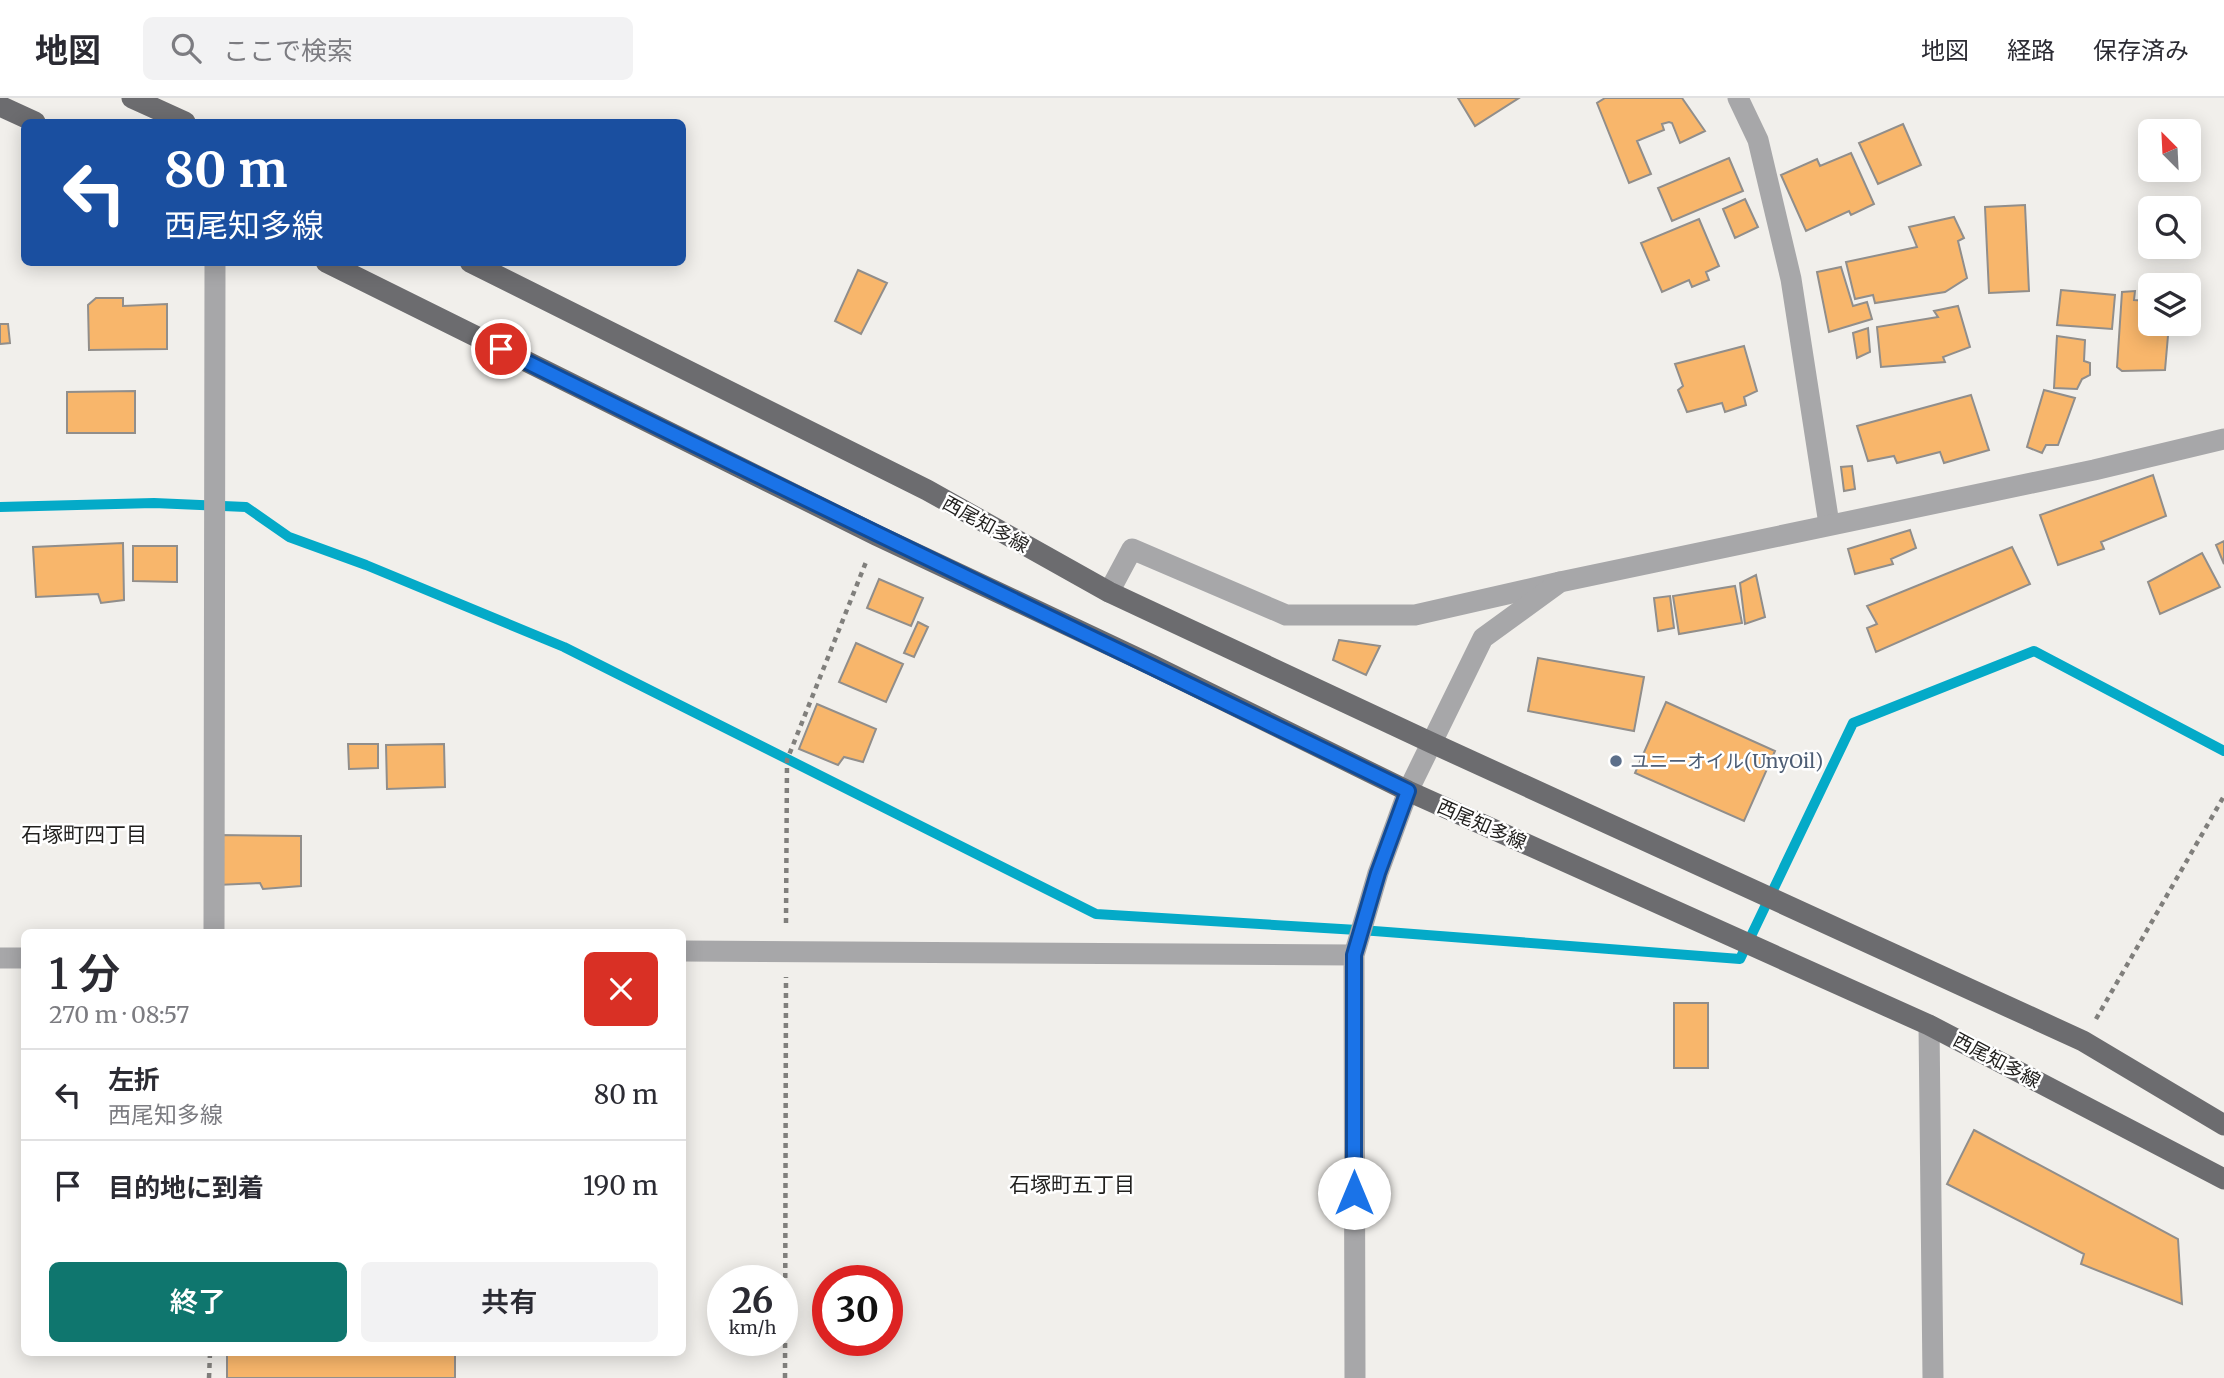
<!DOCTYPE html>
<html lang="ja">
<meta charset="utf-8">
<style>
:root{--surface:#fff;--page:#f2f2f3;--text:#2b2b33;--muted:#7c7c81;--line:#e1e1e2;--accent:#0f766e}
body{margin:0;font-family:Merriweather,"Noto Sans JP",serif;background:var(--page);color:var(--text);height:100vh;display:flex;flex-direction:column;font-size:26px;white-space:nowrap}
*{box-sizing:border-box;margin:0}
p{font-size:23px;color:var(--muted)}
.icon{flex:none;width:38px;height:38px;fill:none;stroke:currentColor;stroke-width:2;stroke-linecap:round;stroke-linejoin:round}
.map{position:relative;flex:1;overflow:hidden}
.drawer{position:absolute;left:21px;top:831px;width:665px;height:427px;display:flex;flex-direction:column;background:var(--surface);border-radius:10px;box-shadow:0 4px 18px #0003}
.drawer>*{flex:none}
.banner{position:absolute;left:21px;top:21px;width:665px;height:147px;border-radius:10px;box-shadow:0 4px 18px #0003;background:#1a4fa0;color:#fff;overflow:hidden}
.needle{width:46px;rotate:336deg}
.controls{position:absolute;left:2138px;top:21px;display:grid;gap:14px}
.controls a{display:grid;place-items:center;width:63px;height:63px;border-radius:10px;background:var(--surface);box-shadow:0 4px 18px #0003;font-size:35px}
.speed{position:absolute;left:707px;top:1167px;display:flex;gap:14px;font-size:35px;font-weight:700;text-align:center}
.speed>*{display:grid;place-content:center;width:91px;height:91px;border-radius:50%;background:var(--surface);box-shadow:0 4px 18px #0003;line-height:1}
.speed small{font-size:18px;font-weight:400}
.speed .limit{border:10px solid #d22;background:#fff;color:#111}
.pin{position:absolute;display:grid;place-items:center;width:60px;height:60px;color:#fff;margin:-30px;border:4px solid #fff;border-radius:50%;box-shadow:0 2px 7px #0007}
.me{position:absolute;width:77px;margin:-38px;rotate:0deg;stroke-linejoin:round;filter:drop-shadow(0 0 5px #0008)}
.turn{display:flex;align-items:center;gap:24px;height:147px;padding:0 28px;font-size:32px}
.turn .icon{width:91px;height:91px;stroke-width:2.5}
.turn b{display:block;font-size:49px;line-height:60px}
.round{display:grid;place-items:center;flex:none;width:74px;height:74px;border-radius:10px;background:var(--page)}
.head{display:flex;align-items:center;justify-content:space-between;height:119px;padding:0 28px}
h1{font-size:42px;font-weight:600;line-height:52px}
.primary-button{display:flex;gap:14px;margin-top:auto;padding:14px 28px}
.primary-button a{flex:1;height:80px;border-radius:10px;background:var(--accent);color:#fff;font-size:28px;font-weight:600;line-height:80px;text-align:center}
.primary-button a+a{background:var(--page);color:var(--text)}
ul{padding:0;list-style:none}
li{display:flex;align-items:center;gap:21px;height:91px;padding:0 28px;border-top:2px solid var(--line)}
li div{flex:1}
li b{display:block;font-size:26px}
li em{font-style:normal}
header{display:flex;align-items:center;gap:42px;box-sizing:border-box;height:98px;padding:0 35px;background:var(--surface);border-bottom:2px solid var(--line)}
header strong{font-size:33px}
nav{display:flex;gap:38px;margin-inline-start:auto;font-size:24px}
.search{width:490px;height:63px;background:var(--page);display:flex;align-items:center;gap:18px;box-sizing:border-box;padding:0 24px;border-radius:10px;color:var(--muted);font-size:26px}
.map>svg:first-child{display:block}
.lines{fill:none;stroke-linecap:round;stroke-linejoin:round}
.stream{stroke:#04aac8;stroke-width:10}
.building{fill:#f8b66b;stroke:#918e8b;stroke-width:2}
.path{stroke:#807f7c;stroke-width:4.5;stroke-dasharray:5 5;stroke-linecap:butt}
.minor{stroke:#a7a7a9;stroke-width:21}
.tertiary{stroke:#a7a7a9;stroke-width:21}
.primary{stroke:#6c6c6f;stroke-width:21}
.route-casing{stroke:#114b97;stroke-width:18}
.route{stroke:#1a73e8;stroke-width:12}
.service-dot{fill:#5c6f8a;stroke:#fff;stroke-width:2.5}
.labels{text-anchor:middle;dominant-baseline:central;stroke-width:5;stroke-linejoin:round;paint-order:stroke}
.street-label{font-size:19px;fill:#201f1d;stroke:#fff}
.service-label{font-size:19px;fill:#4e5e75;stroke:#fff;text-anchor:start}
.neighbourhood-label{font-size:21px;fill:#201f1d;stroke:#fff}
</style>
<header>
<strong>地図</strong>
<div class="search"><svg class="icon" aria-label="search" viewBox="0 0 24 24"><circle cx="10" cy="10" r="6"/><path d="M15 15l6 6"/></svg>ここで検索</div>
<nav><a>地図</a><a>経路</a><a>保存済み</a></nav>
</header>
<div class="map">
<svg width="2224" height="1280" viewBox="0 0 2224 1280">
<rect width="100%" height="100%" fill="#f1efeb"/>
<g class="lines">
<path class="stream" d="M0,409L154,405L246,409L289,439L366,467L564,549L1096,816L1374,833L1740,861L1853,625L2034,553L2224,653"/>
</g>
<path class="building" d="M1458,0H1519L1475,28Z
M1605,0H1682L1705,33L1680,45L1672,25L1669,24L1662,26L1664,32L1637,43L1651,76L1629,85L1597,5Z
M1903,26L1921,67L1878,86L1859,45Z
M1851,55L1874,106L1851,117L1849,113L1806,133L1781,77L1817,61L1820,68Z
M1729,60L1743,93L1672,123L1658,90Z
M1745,101L1758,129L1735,140L1723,111Z
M2025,107L2029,193L1989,195L1985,109Z
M1954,119L1964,140L1958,143L1967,180L1945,194L1875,205L1873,197L1855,201L1846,164L1917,149L1909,129Z
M1699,121L1719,168L1706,174L1709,182L1692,189L1689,182L1662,194L1641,145Z
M1841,169L1853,208L1867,204L1872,221L1829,234L1817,174Z
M858,172L887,185L861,236L835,223Z
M2061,192L2115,197L2112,231L2057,227Z
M2135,193L2134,202L2151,203V226H2169L2165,272L2122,273L2117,269L2122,194Z
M96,200H123V208L167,206V251L89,252L88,207Z
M1958,208L1970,249L1943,259L1945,264L1881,269L1877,229L1938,219L1934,213Z
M0,226H8L10,245L0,246Z
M1868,230L1870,254L1857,260L1853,235Z
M2057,238L2085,242L2084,263L2090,265V277L2082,281L2077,291L2054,290Z
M1744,248L1757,293L1744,299L1746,307L1725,314L1722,305L1687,314L1678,292L1683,288L1675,266Z
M2044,292L2075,300L2058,347H2046L2042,355L2027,349Z
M135,293V335H67V294Z
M1971,297L1989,352L1944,365L1940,354L1897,365L1894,358L1868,363L1857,328Z
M1852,368L1855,391L1844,393L1841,369Z
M2153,377L2166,418L2101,444L2104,451L2058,467L2040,417Z
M1910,432L1916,450L1891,461L1893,466L1855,476L1848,451Z
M2224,443V466L2216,447Z
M123,445L124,502L101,505L98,496L36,499L33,449Z
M133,448H177V484L133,483Z
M2012,449L2030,486L1876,554L1867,530L1877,526L1867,508Z
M2202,455L2220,489L2160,516L2148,484Z
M1756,477L1765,519L1745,526L1740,485Z
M879,481L923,500L911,528L867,510Z
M1735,488L1742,525L1679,536L1673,498Z
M1670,498L1674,530L1658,533L1654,500Z
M918,524L928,529L914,559L904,555Z
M1339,542L1380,548L1366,577L1333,562Z
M856,545L903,566L886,604L839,584Z
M1538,560L1644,579L1634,633L1528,613Z
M1666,604L1775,653L1744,723L1635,675Z
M817,606L876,631L863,664L844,659L838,667L799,651Z
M348,646H378V670L349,671Z
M444,646L445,689L387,691L386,647Z
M218,737L301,738V788L263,791L260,785L217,787Z
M1674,905H1708V970H1674Z
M1974,1032L2178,1141L2182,1206L2081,1166L2084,1156L1947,1086Z
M227,1255H455V1280H227Z"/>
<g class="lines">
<path class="path" d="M786,825L787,662L866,464
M2096,921L2224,698
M209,1280L210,1255
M785,1280L786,879"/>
<path class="minor" d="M1738,0L1758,42L1791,181L1829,426
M1109,494L1132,451L1286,517H1415L1560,484
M214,835L215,164
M682,853L1354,857
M0,860H24
M1929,927L1933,1280
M1355,1280L1354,857L1378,775L1408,693"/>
<path class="tertiary" d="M1408,693L1483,540L1560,484L2094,372L2224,341"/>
<path class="primary" d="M132,0L185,24
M0,8L35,24
M326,164L876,437L1152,567L1408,693L1929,927L2224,1081
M470,164L927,392L1109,494L1432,645L2083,943L2224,1027"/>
</g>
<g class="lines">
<g class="route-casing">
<path id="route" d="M501,251C802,401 1106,546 1408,693L1378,775L1354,857V1095"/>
</g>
<use href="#route" class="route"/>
</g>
<circle class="service-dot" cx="1616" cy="663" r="7"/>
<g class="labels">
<g class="street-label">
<text transform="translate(986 426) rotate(29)">西尾知多線</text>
<text transform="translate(1482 726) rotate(24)">西尾知多線</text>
<text transform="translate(1997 962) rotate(28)">西尾知多線</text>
</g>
<g class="service-label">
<text x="1630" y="663">ユニーオイル(UnyOil)</text>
</g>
<g class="neighbourhood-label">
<text x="84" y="736">石塚町四丁目</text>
<text x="1072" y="1086">石塚町五丁目</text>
</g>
</g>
</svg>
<div class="controls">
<a><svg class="needle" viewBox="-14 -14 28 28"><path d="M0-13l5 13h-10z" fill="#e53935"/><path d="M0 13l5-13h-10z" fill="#7c7c81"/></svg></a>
<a><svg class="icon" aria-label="search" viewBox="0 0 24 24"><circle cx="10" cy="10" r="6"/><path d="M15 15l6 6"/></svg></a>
<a><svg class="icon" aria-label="layers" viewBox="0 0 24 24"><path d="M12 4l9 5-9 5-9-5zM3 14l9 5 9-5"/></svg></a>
</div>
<div class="speed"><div>26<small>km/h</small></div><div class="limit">30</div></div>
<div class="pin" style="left:501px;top:251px;background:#d93025"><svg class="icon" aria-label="arrive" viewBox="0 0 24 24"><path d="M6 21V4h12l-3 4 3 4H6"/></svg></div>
<svg class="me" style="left:1354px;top:1095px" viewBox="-20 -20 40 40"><circle r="19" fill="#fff"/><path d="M0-13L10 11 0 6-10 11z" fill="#1a73e8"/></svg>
<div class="banner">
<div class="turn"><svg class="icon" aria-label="left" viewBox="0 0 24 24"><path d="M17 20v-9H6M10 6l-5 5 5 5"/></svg><div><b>80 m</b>西尾知多線</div></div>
</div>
<section class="drawer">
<div class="head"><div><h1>1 分</h1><p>270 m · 08:57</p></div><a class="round" style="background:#d93025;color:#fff"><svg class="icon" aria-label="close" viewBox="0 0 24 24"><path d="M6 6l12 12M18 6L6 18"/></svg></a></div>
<ul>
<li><svg class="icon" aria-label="left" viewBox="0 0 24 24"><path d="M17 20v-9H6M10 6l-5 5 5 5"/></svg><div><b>左折</b><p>西尾知多線</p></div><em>80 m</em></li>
<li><svg class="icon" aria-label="arrive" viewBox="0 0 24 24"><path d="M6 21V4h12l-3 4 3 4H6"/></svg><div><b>目的地に到着</b></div><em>190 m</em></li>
</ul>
<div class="primary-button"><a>終了</a><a>共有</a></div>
</section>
</div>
